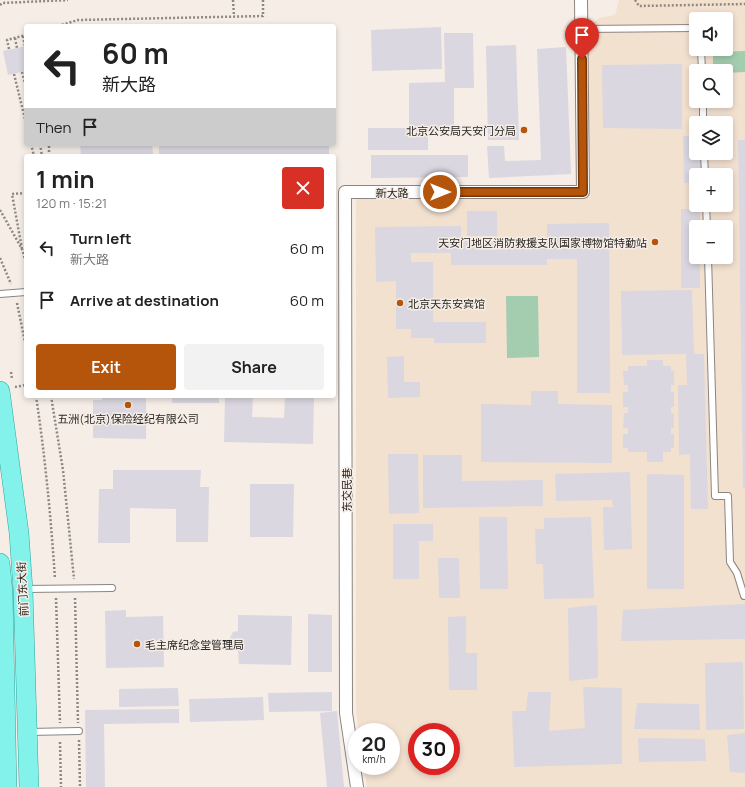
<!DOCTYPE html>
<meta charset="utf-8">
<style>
:root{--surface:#fff;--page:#f2f2f2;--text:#222;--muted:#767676;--accent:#b4550b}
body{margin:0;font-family:Manrope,"Noto Sans SC",sans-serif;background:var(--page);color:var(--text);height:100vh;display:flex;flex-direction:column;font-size:15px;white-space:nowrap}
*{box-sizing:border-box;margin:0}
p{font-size:13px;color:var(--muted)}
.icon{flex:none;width:22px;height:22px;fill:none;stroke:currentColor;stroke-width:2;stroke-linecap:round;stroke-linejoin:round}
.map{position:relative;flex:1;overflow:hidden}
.details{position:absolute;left:24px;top:154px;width:312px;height:244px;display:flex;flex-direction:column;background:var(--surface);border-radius:4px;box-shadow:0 2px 6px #0003}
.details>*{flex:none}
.top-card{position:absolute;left:24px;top:24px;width:312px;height:122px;border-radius:4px;box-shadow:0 2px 6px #0003;background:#fff;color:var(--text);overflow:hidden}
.fabs{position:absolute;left:689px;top:12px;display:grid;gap:8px}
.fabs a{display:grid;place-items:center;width:44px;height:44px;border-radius:4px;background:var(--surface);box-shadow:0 2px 6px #0003;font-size:20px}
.speed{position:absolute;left:348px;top:723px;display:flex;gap:8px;font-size:20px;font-weight:700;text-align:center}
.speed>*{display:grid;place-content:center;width:52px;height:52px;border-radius:50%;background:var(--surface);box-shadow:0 2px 6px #0003;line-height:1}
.speed small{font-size:10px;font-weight:400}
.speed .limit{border:6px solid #d22;background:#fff;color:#111}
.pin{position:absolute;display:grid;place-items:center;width:34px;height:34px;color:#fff;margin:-41px -17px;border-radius:50% 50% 50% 0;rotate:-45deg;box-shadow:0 0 4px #0007}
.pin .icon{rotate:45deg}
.me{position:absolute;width:44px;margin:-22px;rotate:90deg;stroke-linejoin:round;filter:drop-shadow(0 0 3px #0008)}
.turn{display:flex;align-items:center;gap:14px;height:84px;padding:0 12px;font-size:18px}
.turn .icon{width:52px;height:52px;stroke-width:2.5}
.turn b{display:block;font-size:28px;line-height:34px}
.then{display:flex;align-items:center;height:38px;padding:0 12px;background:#0003;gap:8px;font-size:15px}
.round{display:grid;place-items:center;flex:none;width:42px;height:42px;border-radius:4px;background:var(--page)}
.overview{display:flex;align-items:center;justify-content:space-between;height:68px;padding:0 12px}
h1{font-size:24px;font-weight:700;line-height:30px}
.cta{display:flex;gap:8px;margin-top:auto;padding:8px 12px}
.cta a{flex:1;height:46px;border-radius:4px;background:var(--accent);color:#fff;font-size:16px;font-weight:700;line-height:46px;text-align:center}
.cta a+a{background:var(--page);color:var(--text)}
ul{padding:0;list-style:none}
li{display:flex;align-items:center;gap:12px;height:52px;padding:0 12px}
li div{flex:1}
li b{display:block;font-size:15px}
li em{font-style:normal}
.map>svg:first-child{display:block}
.commercial{fill:#f3e1d0;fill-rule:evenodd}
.green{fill:#a4ccaf}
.building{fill:#dad7e0}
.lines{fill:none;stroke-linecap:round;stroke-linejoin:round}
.lane-casing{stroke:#8d8580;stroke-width:8}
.street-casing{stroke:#8d8580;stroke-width:14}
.primary-casing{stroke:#2ea59d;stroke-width:20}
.path{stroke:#8e8883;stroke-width:2.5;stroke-dasharray:2 2;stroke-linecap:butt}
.lane{stroke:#fff;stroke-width:6}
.street{stroke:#fff;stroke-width:12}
.primary{stroke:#83f2eb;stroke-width:19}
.route-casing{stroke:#753707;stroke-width:10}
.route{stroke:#b4550b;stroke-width:7}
.poi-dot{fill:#b4550b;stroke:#f5ede6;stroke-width:1.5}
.labels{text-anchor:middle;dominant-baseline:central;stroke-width:3;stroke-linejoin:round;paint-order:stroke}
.poi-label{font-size:11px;fill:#292623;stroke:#f5ede6;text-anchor:end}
.street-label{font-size:11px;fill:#292623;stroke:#f5ede6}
</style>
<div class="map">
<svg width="745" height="787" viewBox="0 0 745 787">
<rect width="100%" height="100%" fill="#f5ede6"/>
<path class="commercial" d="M619,0H745V787H367L364,766H391V732H359L356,713V199L590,197L587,37L591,25L599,18L615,15ZM696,19H726V49H696ZM696,71H726V101H696ZM696,123H726V153H696ZM696,175H726V205H696ZM696,227H726V257H696ZM417,732H451V766H417Z"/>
<path class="green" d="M745,51V72L726,73V71H713V52Z
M506,296H538L539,357L507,358Z"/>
<path class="building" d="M441,27L442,69L372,71L371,30Z
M444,33H473L474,88H454V128H428V150H368V128H409V83L445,82Z
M516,45L519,140H488L486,46Z
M26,46V71L8,75L3,51Z
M566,47L571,174L489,178L487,146H504L505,161L541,160L537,49Z
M682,64V129L603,128L602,65Z
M683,136H696V153H701V175H696V182L684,183Z
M738,140H745V488H743Z
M80,144H152L153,156H81Z
M159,144H329V156H293V155L159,156Z
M371,155H468V177L371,178Z
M681,209H700V227H696V257H700V288H681Z
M467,211H497V236H467Z
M609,223L610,393H577V259H547V265H451V253H411V262H433V322H486V343H434V338H411V329H396V281L376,282L375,227L461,226V241H547V224Z
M692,290L694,354H704L708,509H691L690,454L679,455L678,385H687L686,354L622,355L621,291Z
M404,356V382H420V397L388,398L387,357Z
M647,360H663V366H671V371H674V385H671V392H674V407H671V413H674V428H671V434H674V448H671V452H663V462H647V452H628V448H623V434H628V428H623L624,413H628V407H623V392H628V385H624L623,371H628V366H647Z
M531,391H558V404L612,405V463L481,462V404L531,405Z
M102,396H146V439L93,438V400H102Z
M172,396H219V403H172Z
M225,396H253L252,417L284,418L285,396H314L313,444L224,442Z
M388,454H418L419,513L389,514Z
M423,455H462V481L543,480V506L423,508Z
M113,470H201L200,487H209L208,542H176V509L130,508V543H98L99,489H113Z
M630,472L632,549L604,550L603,507H613L612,500L556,501L555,474Z
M647,474L684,475V589H647Z
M250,484H294L293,537H250Z
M479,517H507L508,589H480Z
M591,517L594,598L544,599L543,564H536L535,529H544V518Z
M393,524H433V541H419V579H393Z
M438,558H459L460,598H439Z
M745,604V639L621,641L623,610Z
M597,605L598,678L569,681L568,608Z
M126,610V617L163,616L164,667L106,668L105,611Z
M308,614L332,615V672H308Z
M238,615L292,616L291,665L239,664L238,651H233L229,640L233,632L238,631Z
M466,616V653H477V690H449L448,617Z
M743,662L744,729L706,730L705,663Z
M583,687L622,688V764L514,767L512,711H526L528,692H551L549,731L585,728Z
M178,688L179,706L119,707V689Z
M332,692V711L269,712L268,693Z
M263,697L264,720L190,722L189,699Z
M637,703L699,704L700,730L634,729Z
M179,709V723L104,724L105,787H86L85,710Z
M337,711L344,787H327L320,713Z
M745,733V773L730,772L727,735Z
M638,738L705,739L706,761L639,762Z"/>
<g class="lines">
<g class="lane-casing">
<path id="lane" d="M582,29L696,28
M701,49L702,71
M703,101V123
M704,153L705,175
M706,205L707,227
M708,257L715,496H728L730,562L737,573L744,596H745
M0,294L26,292
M25,589L112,588
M29,732L79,731"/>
</g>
<g class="street-casing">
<path id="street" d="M357,787L346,713L345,192H583L581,0"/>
</g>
<g class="primary-casing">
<path id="primary" d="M0,391L19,533L23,590L29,787
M0,563L3,593L7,787"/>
</g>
<path class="path" d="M233,0L234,16
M635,0L639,6L745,4
M0,5L2,3L68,0
M58,26L78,20L263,16V0
M23,36L25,46
M15,38L17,48
M9,49L7,40L26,35
M22,72L26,87
M14,74L26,123
M31,144L34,156
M40,144L42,156
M49,156V144
M0,210L22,249L26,263
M22,249L12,194L26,193
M0,258L11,284
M17,303L26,347
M11,372L12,379
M15,387L26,385
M36,396C45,456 51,518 55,579
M51,396L63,470L74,579
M56,598L60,723
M75,598L78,723
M79,740L80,787
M60,742L61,787"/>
<use href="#lane" class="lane"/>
<use href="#street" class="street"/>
<use href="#primary" class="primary"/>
</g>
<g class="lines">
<g class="route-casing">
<path id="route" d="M440,192H583L582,59"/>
</g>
<use href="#route" class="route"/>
</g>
<g class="poi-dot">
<circle cx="524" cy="130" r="4"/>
<circle cx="655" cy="242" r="4"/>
<circle cx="400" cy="303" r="4"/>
<circle cx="128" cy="405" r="4"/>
<circle cx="137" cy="644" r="4"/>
</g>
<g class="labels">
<g class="poi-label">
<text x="516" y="130">北京公安局天安门分局</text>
<text x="647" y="242">天安门地区消防救援支队国家博物馆特勤站</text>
<text x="408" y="303" text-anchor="start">北京天东安宾馆</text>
<text x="128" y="418" text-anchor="middle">五洲(北京)保险经纪有限公司</text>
<text x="145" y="644" text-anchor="start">毛主席纪念堂管理局</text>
</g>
<g class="street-label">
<text x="392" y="192">新大路</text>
<text transform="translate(346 490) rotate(-90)">东交民巷</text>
<text transform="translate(22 589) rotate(-93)">前门东大街</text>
</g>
</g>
</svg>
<div class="fabs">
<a><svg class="icon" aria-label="sound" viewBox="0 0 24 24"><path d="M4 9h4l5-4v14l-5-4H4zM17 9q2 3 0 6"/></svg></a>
<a><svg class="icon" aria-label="search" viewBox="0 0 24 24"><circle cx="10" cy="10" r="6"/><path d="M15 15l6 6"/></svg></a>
<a><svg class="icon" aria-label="layers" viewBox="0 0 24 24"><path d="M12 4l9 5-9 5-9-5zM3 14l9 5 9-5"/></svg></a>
<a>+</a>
<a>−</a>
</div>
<div class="speed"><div>20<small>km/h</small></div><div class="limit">30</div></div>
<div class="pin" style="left:582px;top:59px;background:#d93025"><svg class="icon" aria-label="arrive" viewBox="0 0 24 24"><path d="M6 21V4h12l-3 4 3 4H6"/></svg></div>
<svg class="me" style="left:440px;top:192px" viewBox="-20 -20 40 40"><circle r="17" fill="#b4550b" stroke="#fff" stroke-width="3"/><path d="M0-11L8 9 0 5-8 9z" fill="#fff"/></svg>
<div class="top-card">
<div class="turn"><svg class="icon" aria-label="left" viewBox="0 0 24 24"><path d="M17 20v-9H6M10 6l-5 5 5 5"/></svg><div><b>60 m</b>新大路</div></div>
<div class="then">Then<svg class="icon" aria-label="arrive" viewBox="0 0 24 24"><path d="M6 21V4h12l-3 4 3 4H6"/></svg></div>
</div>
<section class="details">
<div class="overview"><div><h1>1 min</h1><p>120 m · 15:21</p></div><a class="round" style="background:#d93025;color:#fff"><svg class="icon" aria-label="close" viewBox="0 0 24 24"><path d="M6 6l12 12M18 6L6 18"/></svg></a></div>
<ul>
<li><svg class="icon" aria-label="left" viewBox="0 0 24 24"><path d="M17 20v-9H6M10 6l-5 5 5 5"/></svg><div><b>Turn left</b><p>新大路</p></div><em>60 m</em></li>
<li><svg class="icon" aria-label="arrive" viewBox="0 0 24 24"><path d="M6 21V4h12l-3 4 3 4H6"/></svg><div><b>Arrive at destination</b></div><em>60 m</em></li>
</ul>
<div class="cta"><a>Exit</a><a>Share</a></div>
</section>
</div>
